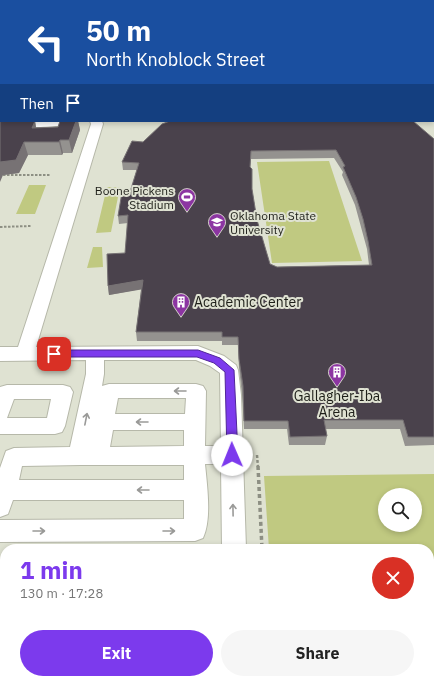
<!DOCTYPE html>
<meta charset="utf-8">
<style>
:root{--surface:#fff;--page:#f6f6f6;--text:#222;--muted:#767676;--accent:#7c3aed}
body{margin:0;font-family:"IBM Plex Sans",sans-serif;background:var(--page);color:var(--text);height:100vh;display:flex;flex-direction:column;font-size:15px;white-space:nowrap}
*{box-sizing:border-box;margin:0}
p{font-size:13px;color:var(--muted)}
.icon{flex:none;width:22px;height:22px;fill:none;stroke:currentColor;stroke-width:2;stroke-linecap:round;stroke-linejoin:round}
.map{position:relative;flex:1;overflow:hidden}
.sheet{position:absolute;left:0px;top:544px;width:434px;height:140px;display:flex;flex-direction:column;background:var(--surface);border-radius:16px 16px 0 0;box-shadow:0 2px 6px #0003}
.sheet>*{flex:none}
.guide{position:absolute;left:0px;top:0px;width:434px;height:122px;box-shadow:0 2px 6px #0003;background:#1a4fa0;color:#fff;overflow:hidden}
.controls{position:absolute;left:378px;top:488px;display:grid;gap:8px}
.controls a{display:grid;place-items:center;width:44px;height:44px;border-radius:50%;background:var(--surface);box-shadow:0 2px 6px #0003;font-size:20px}
.pin{position:absolute;display:grid;place-items:center;width:34px;height:34px;color:#fff;margin:-17px;border-radius:8px;box-shadow:0 2px 6px #0006}
.me{position:absolute;width:44px;margin:-22px;rotate:359deg;stroke-linejoin:round;filter:drop-shadow(0 0 3px #0008)}
.turn{display:flex;align-items:center;gap:14px;height:84px;padding:0 20px;font-size:18px}
.turn .icon{width:52px;height:52px;stroke-width:2.5}
.turn b{display:block;font-size:28px;line-height:34px}
.then{display:flex;align-items:center;height:38px;padding:0 20px;background:#0003;gap:8px;font-size:15px}
.round{display:grid;place-items:center;flex:none;width:42px;height:42px;border-radius:21px;background:var(--page)}
.headline{display:flex;align-items:center;justify-content:space-between;height:68px;padding:0 20px}
h1{font-size:24px;font-weight:700;line-height:30px;color:var(--accent)}
.primary-button{display:flex;gap:8px;margin-top:auto;padding:8px 20px}
.primary-button a{flex:1;height:46px;border-radius:24px;background:var(--accent);color:#fff;font-size:16px;font-weight:700;line-height:46px;text-align:center}
.primary-button a+a{background:var(--page);color:var(--text)}
.map>svg:first-child{display:block}
.green{fill:#c0c981;fill-rule:evenodd}
.lines{fill:none;stroke-linecap:round;stroke-linejoin:round}
.minor-casing{stroke:#b6b8a9;stroke-width:2}
.major-casing{stroke:#b6b8a9;stroke-width:2}
.path-far2{stroke:#8d8f83;stroke-width:2;stroke-dasharray:2.5 1.5;stroke-linecap:butt}
.path-far1{stroke:#8d8f83;stroke-width:2.5;stroke-dasharray:3 2;stroke-linecap:butt}
.path{stroke:#8d8f83;stroke-width:3.5;stroke-dasharray:4 3;stroke-linecap:butt}
.minor{fill:#fff;fill-rule:evenodd}
.major{fill:#fff;fill-rule:evenodd}
.wall{fill:#94928f;fill-rule:evenodd}
.shaded-wall{fill:#777274}
.building{fill:#4a424c;stroke:#777274;fill-rule:evenodd}
.oneway{stroke:#9a9a98}
.route{fill:#7c3aed;stroke:#51269a}
.labels{text-anchor:middle;dominant-baseline:central;stroke-width:4;stroke-linejoin:round;paint-order:stroke}
.far-poi-label{font-size:12px;fill:#1e1f19;stroke:#dfe2d2;text-anchor:end}
.poi-label{font-size:14px;fill:#1e1f19;stroke:#dfe2d2;text-anchor:start}
</style>
<div class="map">
<svg width="434" height="684" viewBox="0 0 434 684">
<rect width="100%" height="100%" fill="#dfe2d2"/>
<path class="green" d="M329,161L362,261L272,263L257,162Z
M29,185H46L35,214H16Z
M107,187H120L111,232L96,233Z
M93,247H102L103,267L87,268Z
M434,474V684H278L277,679H429V549H269L264,476ZM385,495H415V525H385Z"/>
<g class="lines">
<g class="minor-casing">
<path id="minor" d="M42,0H50L41,1Z
M399,0H407V1H399Z
M433,13H434V17H433Z
M0,121H76C69,129 13,127 0,127Z
M90,121H102L103,124L36,347L198,346L224,356L236,365L238,370L241,395L246,549H222L221,464H205C207,485 212,519 203,538L195,541L0,542V520L184,519V500H13L8,514L0,517V468L6,451L14,448L70,447L86,374V360L0,361V347H18L91,124ZM104,360H196L210,366L220,373L221,446H205L206,391L203,386L196,384H109L102,386L104,374ZM118,398H186L185,414H115ZM113,430H184V446L110,447ZM81,465H184V480H19L22,466Z
M7,385H63L70,387L73,392L65,426L62,432L55,434H0V387ZM14,399H51L47,418H7Z
M0,567H5V593H0Z
M0,622H5V648H0Z
M222,679H250V684H222Z"/>
</g>
<g class="major-casing">
<path id="major" d="M367,0H377V1H367Z
M433,47H434V53H433Z
M433,86H434V95H433Z"/>
</g>
<path class="path-far2" d="M3,175H50
M0,227L31,226"/>
<path class="path-far1" d="M257,455L258,467"/>
<path class="path" d="M258,466L262,549
M269,679V684"/>
<use href="#minor" class="minor"/>
<use href="#major" class="major"/>
</g>
<path class="wall" d="M58,0H150V1H59Z
M175,0H284V1H175Z
M306,0H354V1H306Z
M1,75V107H0V76Z
M0,121H35L36,128L58,127L60,121H78L80,130L72,153H63L62,155H28L19,173L3,175Z
M434,139V445L405,446L400,429H325L327,436L325,445H289L287,429H244L242,395L239,368L238,345H222V341H137L136,332L141,289L109,295L108,286L125,253L128,223L119,224L118,216L130,192L137,170H123L122,162L143,142ZM334,158L343,172L342,175L355,205L367,249L369,265L277,267L270,264L257,220L252,189L250,168L251,159Z"/>
<path class="shaded-wall" d="M19,0H31L30,1H18Z
M1,18V34L0,36V19Z
M35,121L37,134L32,128Z
M76,121H78L80,130L72,153L69,140Z
M60,140L63,153L62,155L59,142Z
M24,142L28,155L19,173L3,175L0,182V162Z
M143,280L144,289L109,295L108,286Z
M154,679H156V684H154Z"/>
<path class="building" d="M0,0H19L18,1H1V18L0,19Z
M73,0H146V1H75Z
M175,0H236L238,1H175Z
M0,76L1,75V93H0Z
M0,121H35L32,128L58,127L60,121H76L69,140H60L59,142H24L16,160L0,162Z
M170,121H413L434,139V437H408L403,420H324L327,436L290,437L288,421H244L243,386L239,359L238,337H222V332H136L143,280L108,286L107,254L125,253L128,215L118,216L122,192H130L139,163L122,162L132,141L143,142L162,124ZM336,150L345,166L343,167L356,197L363,219L368,241L372,265L277,267L270,264L257,220L252,189V169L250,167L251,151Z
M0,664H5V679H154V684H0Z"/>
<defs><path id="oneway-shaft" d="M-6 0H5M1.5-3L5.5 0L1.5 3" fill="none" stroke-width="1.6" stroke-linecap="round" stroke-linejoin="round"/></defs>
<g class="oneway">
<use href="#oneway-shaft" transform="translate(180 391) rotate(180)"/>
<use href="#oneway-shaft" transform="translate(86 419) rotate(-79)"/>
<use href="#oneway-shaft" transform="translate(142 422) rotate(180)"/>
<use href="#oneway-shaft" transform="translate(143 490) rotate(180)"/>
<use href="#oneway-shaft" transform="translate(233 510) rotate(-91)"/>
<use href="#oneway-shaft" transform="translate(39 531)"/>
<use href="#oneway-shaft" transform="translate(169 531)"/>
</g>
<path class="route" d="M54,350H198L220,358L234,370L238,455L236,459L232,460L229,459L227,455L225,372L214,363L197,357H54L49,354Z"/>
<defs>
<g id="stadium-pin" transform="scale(0.9)"><path d="M0 17L-7.5 6A9.5 9.5 0 1 1 7.5 6Z" fill="#8c35a2" stroke="#dfe2d2"/><path d="M0-5a6.5 5 0 1 0 0 10a6.5 5 0 1 0 0-10ZM-3.5-1.8h7v3.6h-7Z" fill="#fff"/></g>
<g id="university-pin" transform="scale(0.9)"><path d="M0 17L-7.5 6A9.5 9.5 0 1 1 7.5 6Z" fill="#8c35a2" stroke="#dfe2d2"/><path d="M0-5L7-2L0 1L-7-2ZM-4 1L0 2.5L4 1V4Q0 6-4 4Z" fill="#fff"/></g>
<g id="building-pin" transform="scale(0.9)"><path d="M0 17L-7.5 6A9.5 9.5 0 1 1 7.5 6Z" fill="#8c35a2" stroke="#dfe2d2"/><path d="M-4-6H4V6H1V3H-1V6H-4ZM-2.5-4.3h1.7v1.8h-1.7ZM.8-4.3h1.7v1.8H.8ZM-2.5-1h1.7V.8h-1.7ZM.8-1h1.7V.8H.8Z" fill="#fff"/></g>
</defs>
<g fill-rule="evenodd">
<use href="#stadium-pin" x="187" y="197"/>
<use href="#university-pin" x="217" y="222"/>
<use href="#building-pin" x="181" y="302"/>
<use href="#building-pin" x="337" y="372"/>
</g>
<g class="labels">
<g class="far-poi-label">
<text x="174" y="190">Boone Pickens<tspan x="174" dy="14">Stadium</tspan></text>
<text x="230" y="215" text-anchor="start">Oklahoma State<tspan x="230" dy="14">University</tspan></text>
</g>
<g class="poi-label">
<text x="194" y="302">Academic Center</text>
<text x="337" y="396" text-anchor="middle">Gallagher-Iba<tspan x="337" dy="16">Arena</tspan></text>
</g>
</g>
</svg>
<div class="controls">
<a><svg class="icon" aria-label="search" viewBox="0 0 24 24"><circle cx="10" cy="10" r="6"/><path d="M15 15l6 6"/></svg></a>
</div>
<div class="pin" style="left:54px;top:354px;background:#d93025"><svg class="icon" aria-label="arrive" viewBox="0 0 24 24"><path d="M6 21V4h12l-3 4 3 4H6"/></svg></div>
<svg class="me" style="left:232px;top:455px" viewBox="-20 -20 40 40"><circle r="19" fill="#fff"/><path d="M0-13L10 11 0 6-10 11z" fill="#7c3aed"/></svg>
<div class="guide">
<div class="turn"><svg class="icon" aria-label="left" viewBox="0 0 24 24"><path d="M17 20v-9H6M10 6l-5 5 5 5"/></svg><div><b>50 m</b>North Knoblock Street</div></div>
<div class="then">Then<svg class="icon" aria-label="arrive" viewBox="0 0 24 24"><path d="M6 21V4h12l-3 4 3 4H6"/></svg></div>
</div>
<section class="sheet">
<div class="headline"><div><h1>1 min</h1><p>130 m · 17:28</p></div><a class="round" style="background:#d93025;color:#fff"><svg class="icon" aria-label="close" viewBox="0 0 24 24"><path d="M6 6l12 12M18 6L6 18"/></svg></a></div>
<div class="primary-button"><a>Exit</a><a>Share</a></div>
</section>
</div>
